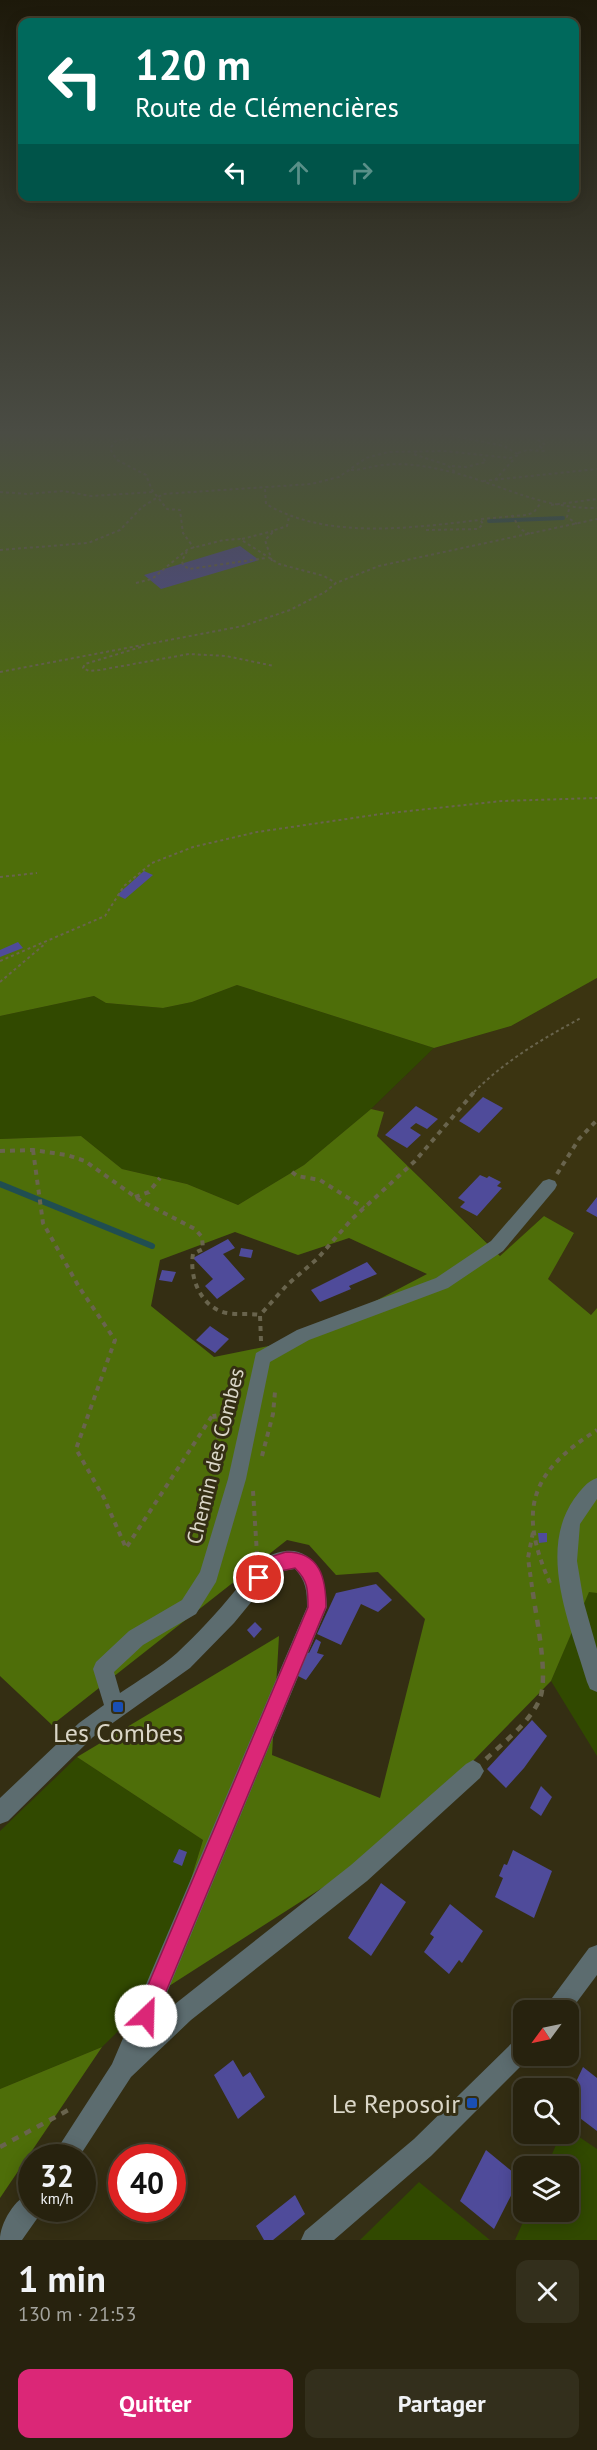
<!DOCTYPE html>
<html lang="fr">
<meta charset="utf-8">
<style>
:root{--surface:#27220e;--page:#332f1c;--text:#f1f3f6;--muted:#a4a49e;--line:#433f2e;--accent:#db2777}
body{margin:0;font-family:"PT Sans",sans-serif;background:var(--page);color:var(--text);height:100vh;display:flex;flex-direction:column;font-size:22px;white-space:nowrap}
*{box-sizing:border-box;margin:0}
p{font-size:20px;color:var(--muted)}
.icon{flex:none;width:33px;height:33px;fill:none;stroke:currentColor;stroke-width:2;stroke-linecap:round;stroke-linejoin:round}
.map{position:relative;height:2240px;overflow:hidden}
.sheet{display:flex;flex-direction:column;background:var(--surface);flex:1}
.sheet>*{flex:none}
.guide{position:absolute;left:18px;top:18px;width:561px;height:183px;border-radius:12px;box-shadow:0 3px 15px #0003,0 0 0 2px var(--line);background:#00695c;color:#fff;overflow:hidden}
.needle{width:39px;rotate:237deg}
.tools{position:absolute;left:513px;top:2000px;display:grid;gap:12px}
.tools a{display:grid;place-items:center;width:66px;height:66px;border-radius:12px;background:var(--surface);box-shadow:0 3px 15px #0003,0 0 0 2px var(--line);font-size:30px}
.speed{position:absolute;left:18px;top:2144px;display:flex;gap:12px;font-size:30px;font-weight:700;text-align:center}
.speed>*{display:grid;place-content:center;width:78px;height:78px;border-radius:50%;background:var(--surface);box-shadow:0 3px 15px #0003,0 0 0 2px var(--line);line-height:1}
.speed small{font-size:15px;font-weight:400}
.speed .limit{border:9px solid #d22;background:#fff;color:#111}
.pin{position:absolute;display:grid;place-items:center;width:51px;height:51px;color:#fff;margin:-26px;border:3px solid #fff;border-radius:50%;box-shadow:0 2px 6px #0007}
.me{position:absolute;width:66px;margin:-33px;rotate:24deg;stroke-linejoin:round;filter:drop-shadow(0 0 4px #0008)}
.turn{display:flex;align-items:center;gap:21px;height:126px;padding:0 18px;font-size:27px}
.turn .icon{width:78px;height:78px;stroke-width:2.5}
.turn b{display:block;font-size:42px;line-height:51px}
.lanes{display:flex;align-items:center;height:57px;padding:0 18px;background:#0003;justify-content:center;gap:30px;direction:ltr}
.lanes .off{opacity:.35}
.round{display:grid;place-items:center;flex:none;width:63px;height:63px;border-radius:12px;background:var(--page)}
.summary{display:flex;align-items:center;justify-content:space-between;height:102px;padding:0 18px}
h1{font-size:36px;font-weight:800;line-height:45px}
.cta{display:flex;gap:12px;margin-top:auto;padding:12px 18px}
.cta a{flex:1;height:69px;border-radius:12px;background:var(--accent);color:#fff;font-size:24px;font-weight:800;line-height:69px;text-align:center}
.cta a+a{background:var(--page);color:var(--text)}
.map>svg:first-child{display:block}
.built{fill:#3b3411}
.green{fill:#314900}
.forest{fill:#4e6e09;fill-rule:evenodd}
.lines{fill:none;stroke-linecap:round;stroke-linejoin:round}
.stream-far1{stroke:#204e51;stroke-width:4}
.stream{stroke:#204e51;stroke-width:6}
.building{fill:#4f4b9a}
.path-far2{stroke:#69644d;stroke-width:2;stroke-dasharray:3 3;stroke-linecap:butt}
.path-far1{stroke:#69644d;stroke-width:4;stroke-dasharray:5 5;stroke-linecap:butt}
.path{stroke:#69644d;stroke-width:4.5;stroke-dasharray:7 7;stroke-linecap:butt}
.minor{fill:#5c6c6f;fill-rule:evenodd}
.route{fill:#db2777;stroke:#8e194d;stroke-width:1.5}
.transit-dot{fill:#1a4fb4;stroke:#342e13;stroke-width:2}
.labels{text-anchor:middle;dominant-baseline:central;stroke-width:6;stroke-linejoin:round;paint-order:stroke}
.street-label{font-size:21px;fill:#dad6c7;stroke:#342e13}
.near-poi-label{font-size:26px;fill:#dad6c7;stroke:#342e13}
</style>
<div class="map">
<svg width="597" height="2240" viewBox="0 0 597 2240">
<rect width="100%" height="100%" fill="#342e13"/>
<path class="built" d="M597,978V1308L591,1315L547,1279L574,1234L544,1216L501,1256L377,1136L371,1109L434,1048L511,1026Z"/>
<path class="green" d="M237,985L434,1048L371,1109L304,1165L238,1205L187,1184L122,1169L81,1136L0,1139V1016L94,996L106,1003L163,1008L192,1002Z
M589,1591L597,1593V1756L551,1681Z
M77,1757L203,1840L155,1995L102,2047L0,2089V1831Z
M569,2130L597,2149V2240H515L528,2211H568V2166H547L561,2133H568Z
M419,2182L490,2240H360Z"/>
<path class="forest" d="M0,432H597V978L511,1026L434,1048L237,985L192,1002L163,1008L106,1003L94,996L0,1016Z
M371,1109L384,1112L377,1136L500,1256L544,1216L574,1233L548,1279L591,1315L597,1308V1593L589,1592L551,1681L394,1842L155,1995L203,1840L77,1757L279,1636L272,1755L380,1798L425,1619L378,1572L336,1575L309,1545L287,1540L52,1725L0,1676V1139L81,1136L122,1169L187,1184L238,1205L304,1165ZM235,1232L298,1255L349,1238L427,1274L303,1339L214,1357L151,1306L160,1260Z
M102,2047L0,2198V2089Z"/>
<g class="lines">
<path class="stream-far1" d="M489,521L563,518"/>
<path class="stream" d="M0,1184L152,1246"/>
</g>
<path class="building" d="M240,546L259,560L161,589L144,575Z
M144,871L153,875L125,899L117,895Z
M18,942L23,948L0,957V950Z
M483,1097L503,1108L479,1133L459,1121Z
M416,1106L438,1119L427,1129L416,1123L410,1128L421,1135L407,1148L385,1135Z
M480,1175L487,1178L489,1176L501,1182L497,1186L502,1188L477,1216L460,1207L465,1202L458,1198Z
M597,1197V1217L586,1211Z
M228,1239L235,1248L223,1254L245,1279L217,1299L205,1286L213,1279L193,1258Z
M241,1248L253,1250L251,1258L239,1256Z
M367,1262L377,1274L349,1286L351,1289L320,1302L311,1290Z
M162,1270L176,1272L172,1282L159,1280Z
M210,1326L229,1339L215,1353L196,1340Z
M538,1533H547V1542L539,1543Z
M376,1584L392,1600L378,1612L361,1604L341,1645L317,1634L336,1593Z
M255,1622L262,1629L254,1638L247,1630Z
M316,1639L321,1642L317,1653L324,1655L306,1680L296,1675L306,1651L309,1653Z
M532,1720L547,1736L524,1768L506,1788L487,1769Z
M541,1786L552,1797L541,1816L530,1808Z
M179,1849L187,1852L182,1866L173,1862Z
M513,1850L552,1871L534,1918L495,1897L503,1878L499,1876L504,1864L507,1865Z
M381,1883L406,1902L371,1956L348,1938Z
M450,1904L483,1931L462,1963L459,1960L449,1974L424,1952L434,1937L430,1934Z
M233,2060L243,2077L250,2072L265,2097L238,2119L214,2075Z
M583,2067L597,2078V2131L568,2109V2099Z
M486,2150L520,2178L494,2229L460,2201Z
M295,2195L305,2214L273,2240H264L256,2226Z"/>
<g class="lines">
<path class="path-far2" d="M176,432L120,440L114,442L110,449L117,460L146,475L152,490L167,509L180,510L183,533L194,548
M305,432H349
M417,451L413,454L447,465L455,472
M518,453L527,450L544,451L540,446L544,444L538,440L543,438L545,432
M452,466L466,467L486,462L481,455
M351,470C362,470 372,466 383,465C401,463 420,465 438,469C495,480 536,509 597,508
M495,480L514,459
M483,481L597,469
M265,489L266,504C327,540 411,528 479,520
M0,492L28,494L63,491L91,496L154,492
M551,505L597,499
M569,509L567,517L577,524
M512,515L520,529L530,534
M426,530L478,529L483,524L480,519L527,515L534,512L540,504
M242,539L273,531
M0,550L88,543L120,530L142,507L163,494L311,484L339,477L366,458L388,452L444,451L510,458L519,455L504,446L434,432
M187,551L182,561L183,565L189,569L266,558
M272,561L265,540L275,530L287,526L289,517
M136,583L152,579L188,549L224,540L240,539L279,564L324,576L336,583
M141,647L85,664L83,668L89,671L100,670L189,654L226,656L274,666
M0,672L243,626L290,610L325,592L336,583L379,566L597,519
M0,877L37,873
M0,961L105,916L124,886L152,863L193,847L257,832L381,814L502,801L597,798
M0,982L46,943
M474,1092C505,1061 542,1039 581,1018"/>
<path class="path-far1" d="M33,1150L43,1223L79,1287L115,1340L76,1449L104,1498L126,1548L214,1413L222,1461
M0,1151L33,1150L67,1155L85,1161L141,1201L195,1229L202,1237L203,1249L193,1254C189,1278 201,1308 227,1313C238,1315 249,1313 260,1315
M292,1172L297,1176L320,1180L364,1208
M557,1174L579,1139L597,1120
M135,1197L149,1192L160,1178
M261,1341L260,1315L287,1285L318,1258L352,1219L415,1161L475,1091
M262,1456L273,1414L275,1392
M253,1491L257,1554
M550,1583C518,1511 529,1473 597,1430
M532,1587L528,1558L533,1532"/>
<path class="path" d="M486,1759C504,1742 528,1724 539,1701C550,1678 535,1613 532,1586
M0,2147L72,2108"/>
<path class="minor" d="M549,1179L555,1181L557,1185L555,1189L503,1251L448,1288L309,1340L270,1362L246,1479L216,1582L196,1614L143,1645L114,1672L120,1693C139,1680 160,1668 177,1653C197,1634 217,1613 234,1592C243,1582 253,1564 265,1558C307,1535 326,1570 327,1607L154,2024L175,2004L351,1865L466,1764L473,1760L480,1764L484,1771L480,1778L367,1881L191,2020L131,2077L79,2157H52L112,2064L307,1607C307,1591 306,1581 295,1569L276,1572L234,1623L190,1668L93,1737L8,1821L0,1824V1798L79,1723L104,1705L93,1669L96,1662L129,1631L182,1600L200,1572L228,1479L256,1353L297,1330L436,1278L491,1241L543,1181Z
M597,1478V1499L580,1524L577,1561L584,1603L597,1649V1692L590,1689L587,1682C571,1627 537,1552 574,1499C580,1491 587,1481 597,1478Z
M597,1945V1975L568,2014V2010H545L549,2002L589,1948Z
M524,2035V2055H532L431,2156L334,2240H301L305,2231L414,2139L516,2039Z
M32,2192V2208H43L41,2213L22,2240H0C0,2223 15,2198 32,2192Z"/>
</g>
<linearGradient id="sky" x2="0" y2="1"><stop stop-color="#1d190a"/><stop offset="0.58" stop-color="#4a4c44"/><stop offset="1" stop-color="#4a4c44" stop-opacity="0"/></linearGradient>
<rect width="597" height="746" fill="url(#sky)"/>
<path class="route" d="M286,1552C320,1552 326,1578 326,1607L153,2023L146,2026L138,2023L135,2016L308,1607C308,1589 308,1581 295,1568L276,1572L265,1584L259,1586L253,1584L250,1578L264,1559Z"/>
<g class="transit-dot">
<rect x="112" y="1701" width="12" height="12" rx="3"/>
<rect x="466" y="2097" width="12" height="12" rx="3"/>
</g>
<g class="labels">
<g class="street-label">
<text transform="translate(215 1456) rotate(-76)">Chemin des Combes</text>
</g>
<g class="near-poi-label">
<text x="118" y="1732">Les Combes</text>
<text x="460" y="2103" text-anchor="end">Le Reposoir</text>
</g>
</g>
</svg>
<div class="tools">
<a><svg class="needle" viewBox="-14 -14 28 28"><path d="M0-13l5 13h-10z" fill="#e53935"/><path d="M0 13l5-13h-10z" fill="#a4a49e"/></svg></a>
<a><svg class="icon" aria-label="search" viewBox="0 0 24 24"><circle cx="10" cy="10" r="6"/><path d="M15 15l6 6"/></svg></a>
<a><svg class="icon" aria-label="layers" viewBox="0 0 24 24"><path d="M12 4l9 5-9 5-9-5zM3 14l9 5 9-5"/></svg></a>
</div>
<div class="speed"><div>32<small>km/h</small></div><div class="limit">40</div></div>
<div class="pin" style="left:259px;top:1578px;background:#d93025"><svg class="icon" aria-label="arrive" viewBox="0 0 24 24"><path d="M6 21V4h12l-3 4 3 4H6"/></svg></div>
<svg class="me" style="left:146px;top:2016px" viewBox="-20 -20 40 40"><circle r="19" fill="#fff"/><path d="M0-13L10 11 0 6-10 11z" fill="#db2777"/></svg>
<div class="guide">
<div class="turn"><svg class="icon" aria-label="left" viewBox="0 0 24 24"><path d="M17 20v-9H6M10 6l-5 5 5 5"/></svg><div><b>120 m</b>Route de Clémencières</div></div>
<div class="lanes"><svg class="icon" aria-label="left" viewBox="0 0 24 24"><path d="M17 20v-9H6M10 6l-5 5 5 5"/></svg><svg class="icon off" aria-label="ahead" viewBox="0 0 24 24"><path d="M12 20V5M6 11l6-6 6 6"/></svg><svg class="icon off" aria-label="right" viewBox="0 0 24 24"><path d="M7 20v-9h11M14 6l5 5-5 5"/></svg></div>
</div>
</div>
<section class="sheet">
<div class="summary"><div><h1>1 min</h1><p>130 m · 21:53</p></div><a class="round"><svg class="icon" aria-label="close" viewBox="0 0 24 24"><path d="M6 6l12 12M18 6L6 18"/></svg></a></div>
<div class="cta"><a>Quitter</a><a>Partager</a></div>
</section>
